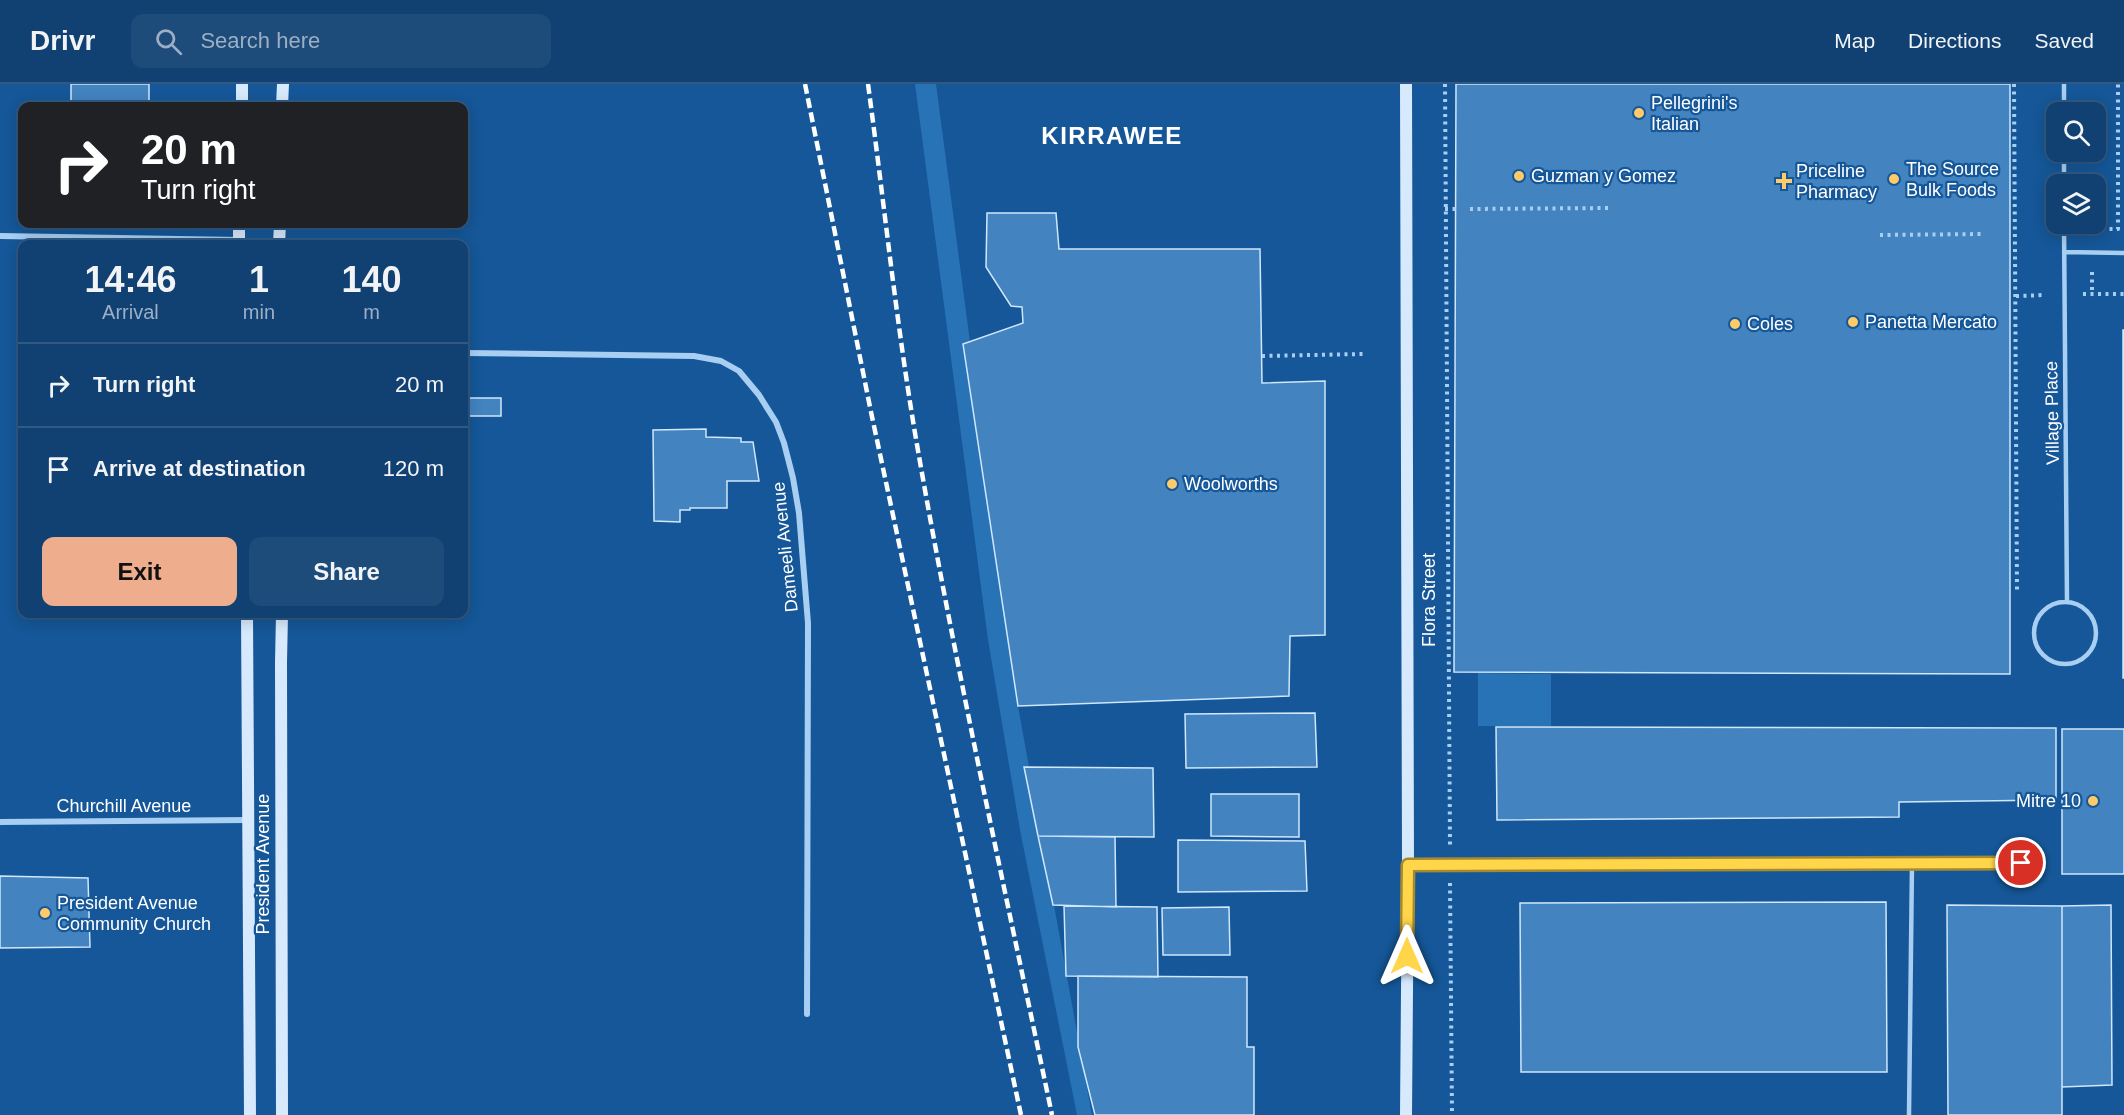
<!DOCTYPE html>
<style>
:root{--surface:#104172;--page:#1e4c7a;--text:#f1f3f6;--muted:#9cafc4;--line:#305a84;--accent:#eead8d}
body{margin:0;font-family:Helvetica,sans-serif;background:var(--page);color:var(--text);height:100vh;display:flex;flex-direction:column;font-size:22px;white-space:nowrap}
*{box-sizing:border-box;margin:0}
p{font-size:20px;color:var(--muted)}
.icon{flex:none;width:33px;height:33px;fill:none;stroke:currentColor;stroke-width:2;stroke-linecap:round;stroke-linejoin:round}
.map{position:relative;flex:1;overflow:hidden}
.panel{position:absolute;left:18px;top:156px;width:450px;height:378px;display:flex;flex-direction:column;background:var(--surface);border-radius:12px;box-shadow:0 3px 15px #0003,0 0 0 2px var(--line)}
.panel>*{flex:none}
.hud{position:absolute;left:18px;top:18px;width:450px;height:126px;border-radius:12px;box-shadow:0 3px 15px #0003,0 0 0 2px var(--line);background:#202124;color:#fff;overflow:hidden}
.controls{position:absolute;left:2046px;top:18px;display:grid;gap:12px}
.controls a{display:grid;place-items:center;width:60px;height:60px;border-radius:12px;background:var(--surface);box-shadow:0 3px 15px #0003,0 0 0 2px var(--line);font-size:30px}
.pin{position:absolute;display:grid;place-items:center;width:51px;height:51px;color:#fff;margin:-26px;border:3px solid #fff;border-radius:50%;box-shadow:0 2px 6px #0007}
.me{position:absolute;width:66px;margin:-33px;rotate:0deg;stroke-linejoin:round;filter:drop-shadow(0 0 4px #0008)}
.turn{display:flex;align-items:center;gap:21px;height:126px;padding:0 24px;font-size:27px}
.turn .icon{width:78px;height:78px;stroke-width:2.5}
.turn b{display:block;font-size:42px;line-height:51px}
.eta{display:flex;justify-content:space-evenly;align-items:center;height:102px;text-align:center}
.eta b{font-size:36px;font-weight:800;line-height:42px}
.button{display:flex;gap:12px;margin-top:auto;padding:12px 24px}
.button a{flex:1;height:69px;border-radius:12px;background:var(--accent);color:#111;font-size:24px;font-weight:800;line-height:69px;text-align:center}
.button a+a{background:var(--page);color:var(--text)}
ul{padding:0;list-style:none}
li{display:flex;align-items:center;gap:18px;height:84px;padding:0 24px;border-top:2px solid var(--line)}
li div{flex:1}
li b{display:block;font-size:22px}
li em{font-style:normal}
header{display:flex;align-items:center;gap:36px;box-sizing:border-box;height:84px;padding:0 30px;background:var(--surface);border-bottom:2px solid var(--line)}
header strong{font-size:28px}
nav{display:flex;gap:33px;margin-inline-start:auto;font-size:21px}
.search{width:420px;height:54px;background:var(--page);display:flex;align-items:center;gap:15px;box-sizing:border-box;padding:0 21px;border-radius:12px;color:var(--muted);font-size:22px}
.map>svg:first-child{display:block}
.green{fill:#2872b6}
.building{fill:#4383c0;stroke:#d0e7fc;stroke-width:1.5}
.lines{fill:none;stroke-linecap:round;stroke-linejoin:round}
.path{stroke:#a8cef2;stroke-width:4;stroke-dasharray:3 4.5;stroke-linecap:butt}
.lane{stroke:#a8cef2;stroke-width:4.5}
.street{stroke:#a8cef2;stroke-width:6}
.secondary{stroke:#d7e9fc;stroke-width:12}
.rail{stroke:#fff;stroke-width:4.5;stroke-dasharray:10 4.5;stroke-linecap:butt}
.route-casing{stroke:#a68a30;stroke-width:15}
.route{stroke:#ffd54a;stroke-width:10}
.poi-dot{fill:#ffca69;stroke:#155798;stroke-width:2}
.labels{text-anchor:middle;dominant-baseline:central;stroke-width:4.5;stroke-linejoin:round;paint-order:stroke}
.poi-label{font-size:18px;fill:#fff;stroke:#155798;text-anchor:start}
.street-label{font-size:18px;fill:#fff;stroke:#155798}
.district-label{font-size:24px;font-weight:bold;letter-spacing:1.5px;fill:#fff;stroke:#155798}
</style>
<header>
<strong>Drivr</strong>
<div class="search"><svg class="icon" aria-label="search" viewBox="0 0 24 24"><circle cx="10" cy="10" r="6"/><path d="M15 15l6 6"/></svg>Search here</div>
<nav><a>Map</a><a>Directions</a><a>Saved</a></nav>
</header>
<div class="map">
<svg width="2124" height="1031" viewBox="0 0 2124 1031">
<rect width="100%" height="100%" fill="#155798"/>
<path class="green" d="M915,0H936L1018,622L1092,1031H1077L1020,746L988,556Z
M1478,589L1551,590V642H1478Z"/>
<path class="building" d="M71,0H149V22H71Z
M1456,0H2010V590L1454,588Z
M987,129H1056L1059,165H1260L1262,299L1325,297V551L1290,552L1289,612L1018,622L963,260L1023,239L1022,223L1011,222L986,183Z
M2123,246H2124V594H2123Z
M464,314H501V332H464Z
M706,345V353L741,354V358H753L759,397H727V424H690V426H680V438L654,437L653,346Z
M1315,629L1317,683L1186,684L1185,630Z
M1496,643L2056,644V716L1899,718V733L1497,736Z
M2062,645H2124V790H2062Z
M1024,683L1153,684L1154,753L1038,752Z
M1211,710H1299V753L1211,752Z
M1038,752L1115,753L1116,823L1053,821Z
M1178,756L1305,757L1307,807L1178,808Z
M0,792L88,794L90,863L0,864Z
M1886,818L1887,988H1521L1520,819Z
M1947,821L2062,822V1031H1948Z
M2111,821L2112,1001L2062,1003V822Z
M1064,822L1157,823L1158,893L1066,892Z
M1229,823L1230,871H1163L1162,824Z
M1078,892L1247,893V963H1254V1031H1095L1078,963Z"/>
<g class="lines">
<path class="path" d="M1445,0L1450,761
M2014,0L2017,509
M1445,125H1456
M1470,125L1612,124
M2092,150V145H2118V0
M1880,151L1983,150
M2092,188V210
M2083,210H2124
M2016,212L2045,211
M1262,272L1363,270
M1450,799L1452,1031"/>
<path class="lane" d="M2064,0V28
M2064,68V100
M2064,140L2067,518
M2064,168L2124,169
M2034 549a31 31 0 1 1 62 0a31 31 0 1 1-62 0Z
M1410,781L2021,779
M1909,1031L1912,780"/>
<path class="street" d="M0,152L239,156L254,160
M464,269L694,272L721,277L739,287L759,311L776,338L784,359L793,394L799,429L808,539L807,930
M0,738L248,736"/>
<path class="secondary" d="M1406,0L1408,781L1406,1031
M242,22V0
M282,22L283,0
M239,160V140
M279,160L280,140
M247,530L250,1031
M282,1031L281,578L282,530"/>
<path class="rail" d="M805,0L871,328L1021,1031
M868,0C884,118 896,237 916,355C955,581 1005,806 1052,1031"/>
</g>
<g class="lines">
<g class="route-casing">
<path id="route" d="M1407,872L1408,781L2021,779"/>
</g>
<use href="#route" class="route"/>
</g>
<g class="poi-dot">
<circle cx="1639" cy="29" r="6"/>
<circle cx="1519" cy="92" r="6"/>
<circle cx="1894" cy="95" r="6"/>
<path d="M1781 88h6v6h6v6h-6v6h-6v-6h-6v-6h6z"/>
<circle cx="1853" cy="238" r="6"/>
<circle cx="1735" cy="240" r="6"/>
<circle cx="1172" cy="400" r="6"/>
<circle cx="2093" cy="717" r="6"/>
<circle cx="45" cy="829" r="6"/>
</g>
<g class="labels">
<g class="poi-label">
<text x="1651" y="19">Pellegrini's<tspan x="1651" dy="21">Italian</tspan></text>
<text x="1906" y="85">The Source<tspan x="1906" dy="21">Bulk Foods</tspan></text>
<text x="1796" y="87">Priceline<tspan x="1796" dy="21">Pharmacy</tspan></text>
<text x="1531" y="92">Guzman y Gomez</text>
<text x="1865" y="238">Panetta Mercato</text>
<text x="1747" y="240">Coles</text>
<text x="1184" y="400">Woolworths</text>
<text x="2081" y="717" text-anchor="end">Mitre 10</text>
<text x="57" y="819">President Avenue<tspan x="57" dy="21">Community Church</tspan></text>
</g>
<g class="street-label">
<text transform="translate(2052 329) rotate(-91)">Village Place</text>
<text transform="translate(785 463) rotate(-96)">Dameeli Avenue</text>
<text transform="translate(1429 516) rotate(-90)">Flora Street</text>
<text x="124" y="722">Churchill Avenue</text>
<text transform="translate(263 780) rotate(-90)">President Avenue</text>
</g>
<g class="district-label">
<text x="1112" y="51">KIRRAWEE</text>
</g>
</g>
</svg>
<div class="controls">
<a><svg class="icon" aria-label="search" viewBox="0 0 24 24"><circle cx="10" cy="10" r="6"/><path d="M15 15l6 6"/></svg></a>
<a><svg class="icon" aria-label="layers" viewBox="0 0 24 24"><path d="M12 4l9 5-9 5-9-5zM3 14l9 5 9-5"/></svg></a>
</div>
<div class="pin" style="left:2021px;top:779px;background:#d93025"><svg class="icon" aria-label="arrive" viewBox="0 0 24 24"><path d="M6 21V4h12l-3 4 3 4H6"/></svg></div>
<svg class="me" style="left:1407px;top:872px" viewBox="-20 -20 40 40"><path d="M0-17L14 15 0 8-14 15z" fill="#ffd54a" stroke="#fff" stroke-width="4"/></svg>
<div class="hud">
<div class="turn"><svg class="icon" aria-label="right" viewBox="0 0 24 24"><path d="M7 20v-9h11M14 6l5 5-5 5"/></svg><div><b>20 m</b>Turn right</div></div>
</div>
<section class="panel">
<div class="eta">
<div><b>14:46</b><p>Arrival</p></div>
<div><b>1</b><p>min</p></div>
<div><b>140</b><p>m</p></div>
</div>
<ul>
<li><svg class="icon" aria-label="right" viewBox="0 0 24 24"><path d="M7 20v-9h11M14 6l5 5-5 5"/></svg><div><b>Turn right</b></div><em>20 m</em></li>
<li><svg class="icon" aria-label="arrive" viewBox="0 0 24 24"><path d="M6 21V4h12l-3 4 3 4H6"/></svg><div><b>Arrive at destination</b></div><em>120 m</em></li>
</ul>
<div class="button"><a>Exit</a><a>Share</a></div>
</section>
</div>
